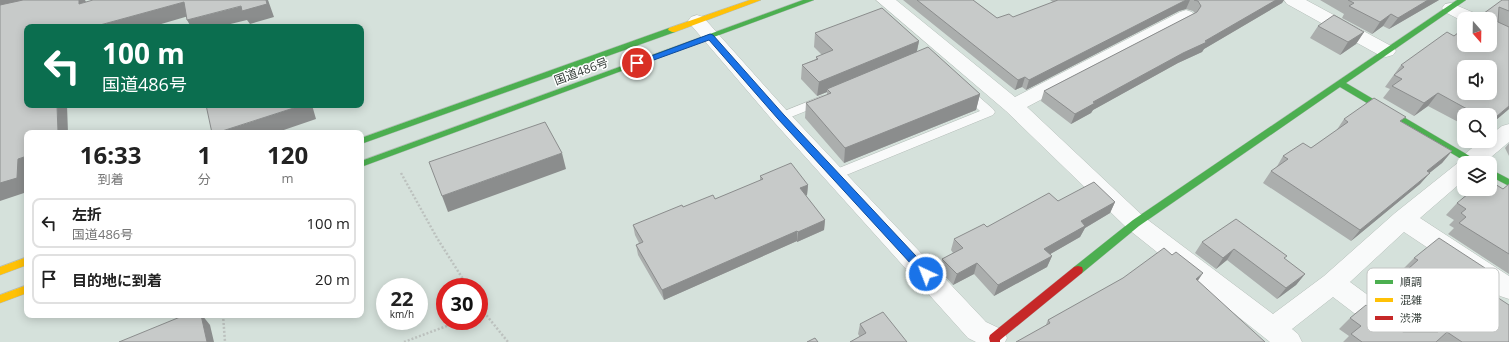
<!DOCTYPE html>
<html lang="ja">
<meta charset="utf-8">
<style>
:root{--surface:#fff;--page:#f6f6f6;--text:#222;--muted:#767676;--line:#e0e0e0}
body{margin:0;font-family:"Open Sans","Noto Sans JP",sans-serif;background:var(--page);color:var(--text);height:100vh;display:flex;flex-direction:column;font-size:15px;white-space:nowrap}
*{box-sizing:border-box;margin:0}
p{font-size:13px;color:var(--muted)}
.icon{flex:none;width:22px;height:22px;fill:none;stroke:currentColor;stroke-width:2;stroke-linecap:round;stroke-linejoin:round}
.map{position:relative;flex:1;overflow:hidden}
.sheet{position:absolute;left:24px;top:130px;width:340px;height:188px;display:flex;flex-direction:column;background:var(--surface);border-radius:8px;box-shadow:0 2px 10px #0003}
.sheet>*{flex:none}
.hud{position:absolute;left:24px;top:24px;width:340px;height:84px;border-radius:8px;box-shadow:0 2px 10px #0003;background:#0b6e4f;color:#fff;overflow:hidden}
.needle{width:26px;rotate:160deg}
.buttons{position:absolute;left:1457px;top:12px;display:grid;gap:8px}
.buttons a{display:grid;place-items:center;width:40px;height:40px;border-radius:8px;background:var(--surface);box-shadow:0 2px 10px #0003;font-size:20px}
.speed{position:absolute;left:376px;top:278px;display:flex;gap:8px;font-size:20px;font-weight:700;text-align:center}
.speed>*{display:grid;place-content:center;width:52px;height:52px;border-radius:50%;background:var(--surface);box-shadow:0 2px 10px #0003;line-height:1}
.speed small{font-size:10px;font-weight:400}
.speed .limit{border:6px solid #d22;background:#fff;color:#111}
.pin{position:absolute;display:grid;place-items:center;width:34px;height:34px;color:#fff;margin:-17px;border:2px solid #fff;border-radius:50%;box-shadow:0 1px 4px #0007}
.me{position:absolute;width:44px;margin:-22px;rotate:317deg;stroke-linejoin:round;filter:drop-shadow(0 0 3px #0008)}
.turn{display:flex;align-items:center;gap:14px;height:84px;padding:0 12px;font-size:18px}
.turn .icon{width:52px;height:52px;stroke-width:2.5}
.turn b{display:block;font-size:28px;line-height:34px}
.eta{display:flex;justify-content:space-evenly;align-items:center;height:68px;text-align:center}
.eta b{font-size:24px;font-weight:700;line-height:28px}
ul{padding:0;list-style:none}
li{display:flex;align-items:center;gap:12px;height:50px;margin:0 8px 6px;padding:0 4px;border:2px solid var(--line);border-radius:8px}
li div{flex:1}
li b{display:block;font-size:15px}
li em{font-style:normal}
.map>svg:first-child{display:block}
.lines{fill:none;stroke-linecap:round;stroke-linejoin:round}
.lane-casing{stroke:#b4bdb8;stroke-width:1}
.street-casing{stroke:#b4bdb8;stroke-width:1}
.fast-casing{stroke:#b4bdb8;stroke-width:1}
.slow-casing{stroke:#b4bdb8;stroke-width:1}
.jam-casing{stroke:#b4bdb8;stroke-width:1}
.path{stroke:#bcc1be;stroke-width:2.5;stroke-dasharray:2 2;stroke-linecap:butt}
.lane{fill:#f9fafa;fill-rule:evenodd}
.street{fill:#f9fafa;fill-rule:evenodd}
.fast{fill:#4caf50;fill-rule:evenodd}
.slow{fill:#ffc107;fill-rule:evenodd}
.jam{fill:#c62828;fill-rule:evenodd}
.wall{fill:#abaead}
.shaded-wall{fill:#8b8d8d}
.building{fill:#c7cac9;stroke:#8b8d8d;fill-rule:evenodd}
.route{fill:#1a73e8;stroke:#114b97}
.labels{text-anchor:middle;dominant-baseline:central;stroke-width:3;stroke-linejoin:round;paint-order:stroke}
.street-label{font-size:12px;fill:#363f3a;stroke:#fff}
.key{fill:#fff;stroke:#c3c5c4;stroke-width:1}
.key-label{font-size:11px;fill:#363f3a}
</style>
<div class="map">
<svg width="1509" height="342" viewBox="0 0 1509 342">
<rect width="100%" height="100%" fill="#d5e1db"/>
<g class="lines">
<g class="lane-casing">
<path id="lane" d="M965,87L969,88L993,109L995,112L993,115L839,178L834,180L829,178L827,175L829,172L980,111L961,94L959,91L961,88Z
M822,96L826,97L828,100L826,103L781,121L777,120L775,117L777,114Z"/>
</g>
<g class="street-casing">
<path id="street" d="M876,0H896L1015,97L1180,12L1186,10L1192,12L1195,16L1192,20L1027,107L1144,217L1273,314L1324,276L1395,213L1459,162C1465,152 1479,141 1490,141V135L1502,126L1509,124V142L1484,163H1464V180L1420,218L1509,276V299L1500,296L1404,232L1350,282L1421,334L1425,342H1392L1333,297L1292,329L1298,334L1302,342H1270L1128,229L1006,111Z
M1284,0H1306L1393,47L1396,51L1393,55L1386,57L1379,55L1287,4Z
M1451,3L1479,15L1482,19H1464V22L1445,12L1442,8L1445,4Z
M697,15L703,17L788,112L986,322L1003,330L1007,338L1005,342H976L968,338L774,122L691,25L688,21L691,17Z"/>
</g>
<g class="fast-casing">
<path id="fast" d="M803,0H814L361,167V161Z
M1457,0H1466L1346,83L1478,161L1479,163H1468L1340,87L1139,226L1082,273L1078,274L1074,273L1073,270L1074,267L1133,220Z
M669,28H672L676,30L675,32L361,144V138Z
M1490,169L1509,179V186L1490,176Z"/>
</g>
<g class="slow-casing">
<path id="slow" d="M750,0H761L675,32H672L668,30L669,28Z
M27,257V265L0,275V267Z
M27,285V293L0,303V295Z"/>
</g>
<g class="jam-casing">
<path id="jam" d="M1078,266L1082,267L1083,270L1082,273L1000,340V342H990L989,338L990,335L1074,267Z"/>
</g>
<path class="path" d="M401,173L437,238L468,287
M479,306L508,342
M479,314L483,312
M223,315L225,342
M404,342L460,321"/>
<use href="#lane" class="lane"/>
<use href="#street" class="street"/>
<use href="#fast" class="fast"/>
<use href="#slow" class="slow"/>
<use href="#jam" class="jam"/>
</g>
<path class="wall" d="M903,0H973L997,18L1013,17L1053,2L1050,0H1284L1282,3L1204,49L1202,52L1178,63L1093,110L1091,113L1071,124L1041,101L1044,91L1195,13L1193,11L1186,9L1179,11L1026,90L1022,87L1015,90Z
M1320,0H1439L1389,29L1383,26L1372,34L1342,18L1344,14Z
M1502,0H1509V109L1490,125V115H1464V125L1428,106L1414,116L1383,98L1390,89L1385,87L1401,65L1454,36L1490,19Z
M1318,26L1364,32L1356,44L1340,55L1310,38Z
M815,33L919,41L917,51L980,94L976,110L844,163L805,118L806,103L827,95V92L817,96L801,79L802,65L816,59V57L822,55L814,47Z
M1344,119L1402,122L1452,151L1442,163L1429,173L1420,184L1351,241L1263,183L1271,171L1276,168L1283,156L1311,148L1336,131Z
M1509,143V156L1505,148Z
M760,176L808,185L807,195L806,196L825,220L824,230L797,242V241L664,300L638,255L636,245L639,243L635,235L633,225L683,207L715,199L760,181Z
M1509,184V274L1448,234L1454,228L1449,225L1454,220L1446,215L1457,203L1503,189Z
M1058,201L1115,202L1110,213L1085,228L1080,237L1050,254L1052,256L1047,267L994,296L974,274L953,285L939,270L942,259L953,253L951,250L954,239Z
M1202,242L1284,259L1305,274L1296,285L1277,299L1227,260L1216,269L1195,253Z
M1172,255L1203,273L1045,327L1048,320Z
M1414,258L1471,280L1509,342H1343L1349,336L1339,329L1350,318L1403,332H1421L1376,299L1387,288L1405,271L1403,269Z
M860,324L907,342L860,337L858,334Z"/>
<path class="shaded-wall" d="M0,0H35L0,7Z
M79,0H85L86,2L79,4Z
M266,0H268L274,17L250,24L247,20L218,27H191L187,20Z
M1187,0H1190L1186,9L1179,11L1026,90L1029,80L1184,1Z
M1276,0H1284L1282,3L1204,49L1202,52L1178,63L1093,110L1091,113L1071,124L1075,114L1093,102L1205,41Z
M1428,0H1439L1389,29L1398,18Z
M184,2L192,15L151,27H100V25Z
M1391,14L1383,26L1372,34L1380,22Z
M1364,32L1356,44L1340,55L1348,42Z
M919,41L916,55L827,89V92L817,96L819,82Z
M1025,77L1022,87L1015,90L1018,80Z
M1438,93L1428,106L1414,116L1424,103Z
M980,94L976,110L844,163L845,148Z
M57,105H67L68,133H58Z
M303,105H312L316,119L275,133H216Z
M1509,106V109L1490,125V122Z
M1452,151L1442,163L1417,183L1427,171Z
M562,153L566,169L448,212L442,196Z
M27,156V192L0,201V183L18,159Z
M1430,173L1420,184L1351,241L1360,230Z
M808,185L807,195L800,198V188Z
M1115,202L1110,213L1085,228L1080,237L1040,260L1044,249L1081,221Z
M825,220L824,230L797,242L798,232Z
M797,231V241L664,300L662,290Z
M1234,249L1227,260L1216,269L1223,258Z
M1052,256L1047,267L994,296L998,285Z
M977,263L974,274L953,285L957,274Z
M1203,273L1195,285L1196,279Z
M1305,274L1296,285L1277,299L1286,288Z
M199,315H202L210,325L214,342H207Z"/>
<path class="building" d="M23,0H79V4L93,0H266L267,4L242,11L241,6L187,20L184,2L100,25V27H27V105H57L58,133H27V156L18,159L17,178L0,183V5Z
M917,0H973L997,18L1009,14L1013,17L1058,0H1187L1184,1L1029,80L1025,77L1018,80Z
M1194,0H1276L1205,41L1207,42L1183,53L1093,102L1095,103L1075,114L1044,91L1197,12L1201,6L1198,1Z
M1348,0H1428L1398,18L1391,14L1380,22L1349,6L1354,3Z
M1502,0H1509V11L1499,7L1498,22L1509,27V106L1490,122V115H1478L1438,93L1424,103L1392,86L1402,79L1394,75L1404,67L1401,65L1447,32L1454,36L1464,28V45H1490V19H1476ZM1464,67H1490V93H1464Z
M882,8L919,41L819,82L802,65L818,59L816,57L833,50L815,33Z
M1334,15L1364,32L1348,42L1318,26Z
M928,47L980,94L845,148L806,103L831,93L827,89Z
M1374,98L1406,117L1400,121L1452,151L1427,171L1430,173L1360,230L1271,171L1288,159L1283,156L1303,143L1311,148L1348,122L1344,119Z
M206,105H303L216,133H212Z
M545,122L562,153L442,196L429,162Z
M791,163L808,185L800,188L825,220L798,232L797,231L662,290L636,245L643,242L633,225L682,205L683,207L713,195L715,199L763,179L760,176Z
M1490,181L1503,189L1509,184V254L1459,223L1466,217L1461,213L1466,209L1457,203L1474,189H1490Z
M1094,182L1115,202L1081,221L1085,226L1044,249L1052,256L998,285L977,263L957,274L942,259L963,248L954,239L984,224L987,227L1049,193L1058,201Z
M1236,219L1287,256L1284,258L1305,274L1286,288L1234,249L1223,258L1202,242Z
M1439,238L1485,268L1471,280L1509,305V342H1462L1447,332L1436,342H1362L1351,334L1361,326L1350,318L1366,305L1403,332H1438L1434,322L1387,288L1418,260L1414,258Z
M1164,248L1172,255L1176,252L1203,273L1196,279L1265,342H1016L1050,323L1048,320L1123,278Z
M883,312L907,342H850L866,333L860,324Z
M185,315H201L207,342H119Z
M815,338L818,342H807Z"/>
<path class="route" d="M710,34L713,35L784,115L930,271L931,274L930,277L926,279L923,277L778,119L709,40L640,65H635L633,63L635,62Z"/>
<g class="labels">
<g class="street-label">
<text transform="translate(581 71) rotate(-20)">国道486号</text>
</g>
</g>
<rect x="1367" y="268" width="132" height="64" rx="6" class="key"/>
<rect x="1375" y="280" width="18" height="4" fill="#4caf50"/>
<rect x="1375" y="298" width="18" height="4" fill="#ffc107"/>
<rect x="1375" y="316" width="18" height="4" fill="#c62828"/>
<g class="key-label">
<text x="1400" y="286">順調</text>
<text x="1400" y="304">混雑</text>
<text x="1400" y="322">渋滞</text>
</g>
</svg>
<div class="buttons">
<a><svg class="needle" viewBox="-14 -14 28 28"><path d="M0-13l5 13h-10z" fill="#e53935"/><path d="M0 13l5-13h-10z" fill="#767676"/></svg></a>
<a><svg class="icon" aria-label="sound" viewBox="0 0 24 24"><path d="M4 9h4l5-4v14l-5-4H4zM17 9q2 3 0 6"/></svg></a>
<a><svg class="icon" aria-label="search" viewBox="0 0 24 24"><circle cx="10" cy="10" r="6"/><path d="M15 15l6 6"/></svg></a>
<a><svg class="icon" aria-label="layers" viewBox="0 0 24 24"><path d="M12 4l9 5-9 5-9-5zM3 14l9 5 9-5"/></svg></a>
</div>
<div class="speed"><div>22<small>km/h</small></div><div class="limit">30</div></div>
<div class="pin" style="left:637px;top:63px;background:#d93025"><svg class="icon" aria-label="arrive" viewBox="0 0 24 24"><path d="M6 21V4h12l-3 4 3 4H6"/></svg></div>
<svg class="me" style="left:926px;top:274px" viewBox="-20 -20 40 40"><circle r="17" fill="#1a73e8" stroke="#fff" stroke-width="3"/><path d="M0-11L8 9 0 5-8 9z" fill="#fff"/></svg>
<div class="hud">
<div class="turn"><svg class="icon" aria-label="left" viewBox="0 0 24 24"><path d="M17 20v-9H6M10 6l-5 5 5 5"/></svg><div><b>100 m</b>国道486号</div></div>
</div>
<section class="sheet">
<div class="eta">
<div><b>16:33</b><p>到着</p></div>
<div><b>1</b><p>分</p></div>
<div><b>120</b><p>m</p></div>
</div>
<ul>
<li><svg class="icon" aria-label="left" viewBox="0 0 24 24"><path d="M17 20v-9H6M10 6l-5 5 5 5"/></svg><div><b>左折</b><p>国道486号</p></div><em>100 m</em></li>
<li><svg class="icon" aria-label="arrive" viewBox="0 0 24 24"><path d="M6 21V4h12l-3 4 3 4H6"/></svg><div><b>目的地に到着</b></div><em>20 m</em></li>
</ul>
</section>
</div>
